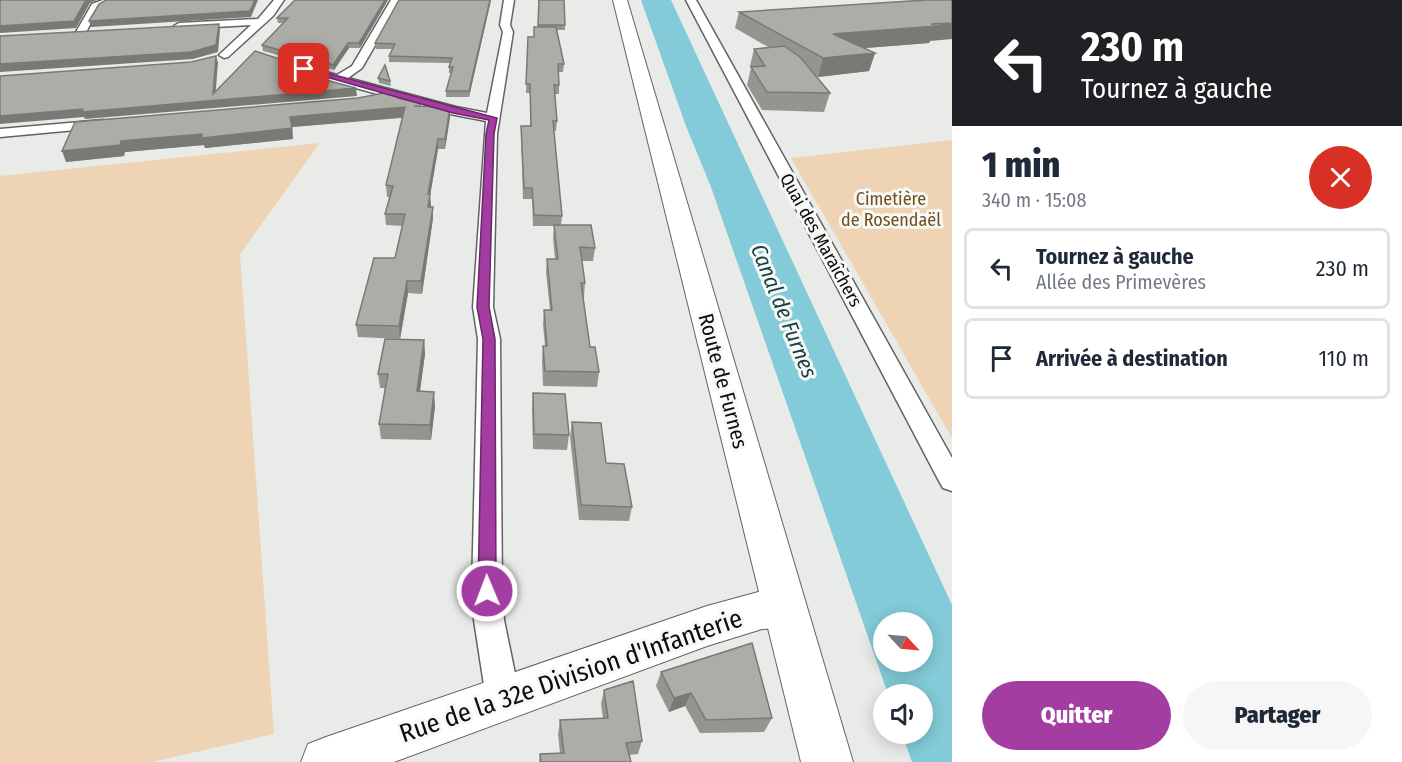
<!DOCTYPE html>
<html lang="fr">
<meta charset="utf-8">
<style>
:root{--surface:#fff;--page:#f6f6f7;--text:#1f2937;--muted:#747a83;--line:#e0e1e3;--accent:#a33da1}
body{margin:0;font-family:"Fira Sans Condensed",sans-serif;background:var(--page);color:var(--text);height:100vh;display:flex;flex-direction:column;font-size:22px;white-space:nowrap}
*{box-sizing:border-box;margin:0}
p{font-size:20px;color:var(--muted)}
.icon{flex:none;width:33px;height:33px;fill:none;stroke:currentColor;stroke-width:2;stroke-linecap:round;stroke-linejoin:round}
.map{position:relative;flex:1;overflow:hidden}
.panel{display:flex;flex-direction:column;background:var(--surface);width:450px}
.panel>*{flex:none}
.banner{background:#202124;color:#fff;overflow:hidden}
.needle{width:39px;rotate:116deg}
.controls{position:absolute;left:873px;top:612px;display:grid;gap:12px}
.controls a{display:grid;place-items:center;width:60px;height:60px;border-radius:50%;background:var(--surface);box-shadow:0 3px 15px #0003;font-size:30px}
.pin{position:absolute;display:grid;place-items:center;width:51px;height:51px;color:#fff;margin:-26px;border-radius:12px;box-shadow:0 3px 9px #0006}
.me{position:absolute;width:66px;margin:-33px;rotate:359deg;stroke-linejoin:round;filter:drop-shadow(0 0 4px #0008)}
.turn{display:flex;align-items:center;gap:21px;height:126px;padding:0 30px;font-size:27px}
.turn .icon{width:78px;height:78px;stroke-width:2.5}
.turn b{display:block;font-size:42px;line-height:51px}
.round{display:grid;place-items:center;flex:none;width:63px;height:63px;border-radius:32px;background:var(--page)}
.summary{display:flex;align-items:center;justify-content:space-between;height:102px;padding:0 30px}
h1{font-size:36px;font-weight:800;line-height:45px}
.action{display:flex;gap:12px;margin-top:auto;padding:12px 30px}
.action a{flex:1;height:69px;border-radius:36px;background:var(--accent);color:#fff;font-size:24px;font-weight:800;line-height:69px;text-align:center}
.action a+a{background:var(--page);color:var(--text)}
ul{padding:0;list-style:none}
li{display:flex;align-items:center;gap:18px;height:81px;margin:0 12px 9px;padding:0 18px;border:3px solid var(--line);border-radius:9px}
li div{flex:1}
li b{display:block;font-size:22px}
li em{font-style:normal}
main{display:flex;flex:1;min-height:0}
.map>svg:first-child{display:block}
.green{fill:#eed4b4}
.water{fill:#83cbd8;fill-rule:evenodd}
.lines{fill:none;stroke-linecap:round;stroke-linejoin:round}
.minor-casing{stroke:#616460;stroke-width:3}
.secondary-casing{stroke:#616460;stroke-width:2}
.primary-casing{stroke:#616460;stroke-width:2}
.minor{fill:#fff;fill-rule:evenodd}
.secondary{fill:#fff;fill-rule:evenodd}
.primary{fill:#fff;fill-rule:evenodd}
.wall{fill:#959590}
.shaded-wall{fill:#797976}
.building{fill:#adada8;stroke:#797976;stroke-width:1.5}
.route{fill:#a33da1;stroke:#6a2869;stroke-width:1.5}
.labels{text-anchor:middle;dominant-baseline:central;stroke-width:6;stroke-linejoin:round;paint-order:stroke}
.far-park-label{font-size:18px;fill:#744f1b;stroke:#f6f9f5}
.far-street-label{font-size:18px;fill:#0b0c0b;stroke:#f6f9f5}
.street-label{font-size:21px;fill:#0b0c0b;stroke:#f6f9f5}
.water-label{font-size:22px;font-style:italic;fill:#1a3e43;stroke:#f6f9f5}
.near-street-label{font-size:26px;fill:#0b0c0b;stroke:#f6f9f5}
</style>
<main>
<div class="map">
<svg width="952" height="762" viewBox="0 0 952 762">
<rect width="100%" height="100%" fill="#e8ebe8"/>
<path class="green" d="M952,140V438L791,158Z
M320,143L240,254L274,734L152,762H0V176Z"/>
<path class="water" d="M641,0H671L952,605V762H912L902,734H922V694H888L711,187L686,126ZM884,622H922V662H884Z"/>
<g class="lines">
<g class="minor-casing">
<path id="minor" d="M103,0H116L99,8L85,34H77L76,32L92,4Z
M274,0H284L273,16L228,57L224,58L219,55L251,25L179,29L174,26L179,23L258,19Z
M391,0H401L362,68L348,78L456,107L487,113L503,32L500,25L504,0H514L510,25L513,32L497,134L493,307L500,339L502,591L504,620L520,698L515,710L503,715L491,710L486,698L474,620L472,591L478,339L473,307L486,121L450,114L334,82L291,67L297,64L337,75L352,66Z
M686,0H696L952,458V491L943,488L939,481Z
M103,120L110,124L108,127L0,137V129Z"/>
</g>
<g class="secondary-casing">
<path id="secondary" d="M785,590L800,596L806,609L800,622L785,628L762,629L707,646L394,762H301L308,744L326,737L707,606L762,591Z"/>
</g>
<g class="primary-casing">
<path id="primary" d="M613,0H627L853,762H801Z"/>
</g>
<use href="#minor" class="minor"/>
<use href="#secondary" class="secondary"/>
<use href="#primary" class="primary"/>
</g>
<path class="wall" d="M388,0L360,48H349L334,70L263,51L262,45L283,23H278L277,18Z
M491,0L469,97H446V91L452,73H449V67L450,63L389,62V56L392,49H376L375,43Z
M538,0L565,25V30H557L564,64L563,72H559V94H555L557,121L556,131H554L562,216L561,225L595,248L593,261H582L585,283L584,297H583L590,347L599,372L597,387L543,386L542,360L543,346H545L543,324L544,310H550L546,272L547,259H555L553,238L554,226H533L532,199H523L521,136V126H530V93H526L528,37H533L538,27Z
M739,12L930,41L929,43L865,48L875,53L869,71L818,77L814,75L830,93L824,112L762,110L747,85L751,68L750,66L754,49L768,47L735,28Z
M378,78L390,81L391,86L379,83Z
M398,98L420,106L450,107V117L445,149H438L430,196L431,207H433V218L422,294L408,293L400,339L358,337L356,325L395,258L402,226L386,225L385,214L390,197H387L386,185L402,118L292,127L293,139L205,148L204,145L125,152L124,156L66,162Z
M424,340L425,354L420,391L435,406L431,440L381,439L379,424L385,388H380L378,374Z
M533,393L569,435L567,450L533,449L532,408Z
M572,422L632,507L629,521L579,520L570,437Z
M661,672L772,718L764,732L700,733L685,706L669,712L656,686Z
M604,690L642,741L638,754L629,755L631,762H539L540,754L560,753L558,734L560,720L603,718L601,704Z"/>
<path class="shaded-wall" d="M86,0H97L90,3L76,28L0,33V26Z
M255,0H258L251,17L91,27L89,21Z
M385,0H388L360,48L359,43Z
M490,0H491L469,97V91Z
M952,23V39L930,41L929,43L828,51L833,34Z
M219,24L220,30L218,52L193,59L0,72V64Z
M348,43L349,48L334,70L333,65Z
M875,53L869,71L818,77L823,58Z
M216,56L218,63L215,100L356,88L357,96L85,119L84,117L0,124V116L213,94Z
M405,107L406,117L292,127L293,139L205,148L204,145L125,152L124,156L66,162L62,151L121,141L290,117Z
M450,107V117L445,149V139Z
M438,139V149L430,196L431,206L429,218L428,194Z
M433,207V218L422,294L421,281Z
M407,281L408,293L400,339L399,326Z
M424,340L425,354L418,405L417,391Z
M434,392L435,406L431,440L430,425Z
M691,693L685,706L669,712L674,698Z"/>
<path class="building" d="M0,0H86L74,21L0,26Z
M106,0H255L250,11L89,21L99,4Z
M295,0H385L359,43H348L333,65L262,45L288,18H277Z
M399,0H490L469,91H446L453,67H449L452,58L389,56L395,44L375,43Z
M539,0H564L565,25H538Z
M926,0H952V23L931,24L936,26L833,34L875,53L823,58L739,12Z
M219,24L216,45L191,52L0,64V36Z
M534,27H556L564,64H558L559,85H554L557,121H553L562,216L534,215L532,188H524L521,126H531L530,84H526L528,37H534Z
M784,46L800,57L830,93L767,92L751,67L765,66L754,49Z
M255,51L325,74L322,79L356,88L82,112L83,109L0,116V76L191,62L216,56L213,94Z
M385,65L390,81L378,78Z
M394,91L398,98L420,103V106H414L450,107L445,139H438L428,194H430L428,207H433L421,281H407L399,326L356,325L374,258H395L405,214H385L393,186L386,185L405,107L290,117L292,128L202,138V134L121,141L120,145L62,151L75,122L358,98Z
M554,225H591L595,248L580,247L585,283H581L590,347H595L599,372L545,371L543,346H547L544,310H552L547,259H558Z
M385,339L424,340L417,391L434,392L430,425L379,424L388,374H378Z
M533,393L565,394L569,435L534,434Z
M572,422L601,423L606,463L624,464L632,507L581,505Z
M752,643L772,718L706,720L691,693L674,698L661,672Z
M633,681L642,741L626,743L631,762H541L540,754L564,753L560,720L608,718L604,690Z"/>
<path class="route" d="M304,67L497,118L494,134L489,307L495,339L496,591L493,597L487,599L480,597L478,591L483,339L477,307L486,134L489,120L453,113L302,70Z"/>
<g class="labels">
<g class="far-park-label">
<text x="891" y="199">Cimetière<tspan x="891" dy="21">de Rosendaël</tspan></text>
</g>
<g class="far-street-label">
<text transform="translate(821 240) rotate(61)">Quai des Maraîchers</text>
</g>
<g class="street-label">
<text transform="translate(723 381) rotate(75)">Route de Furnes</text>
</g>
<g class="water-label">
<text transform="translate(784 311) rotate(68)">Canal de Furnes</text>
</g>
<g class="near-street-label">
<text transform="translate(571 676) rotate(-19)">Rue de la 32e Division d'Infanterie</text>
</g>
</g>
</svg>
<div class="controls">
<a><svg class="needle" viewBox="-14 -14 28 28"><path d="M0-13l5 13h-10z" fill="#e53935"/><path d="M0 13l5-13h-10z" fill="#747a83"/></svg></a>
<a><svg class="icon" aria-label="sound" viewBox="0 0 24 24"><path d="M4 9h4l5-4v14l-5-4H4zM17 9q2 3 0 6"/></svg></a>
</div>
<div class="pin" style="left:304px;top:69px;background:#d93025"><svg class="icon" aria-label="arrive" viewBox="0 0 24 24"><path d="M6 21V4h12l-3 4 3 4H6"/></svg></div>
<svg class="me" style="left:487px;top:591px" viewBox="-20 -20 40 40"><circle r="17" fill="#a33da1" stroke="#fff" stroke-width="3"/><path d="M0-11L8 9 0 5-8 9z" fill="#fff"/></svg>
</div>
<section class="panel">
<div class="banner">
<div class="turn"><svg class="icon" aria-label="left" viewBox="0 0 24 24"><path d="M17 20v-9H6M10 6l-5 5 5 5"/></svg><div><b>230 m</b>Tournez à gauche</div></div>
</div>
<div class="summary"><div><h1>1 min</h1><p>340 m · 15:08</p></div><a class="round" style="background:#d93025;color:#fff"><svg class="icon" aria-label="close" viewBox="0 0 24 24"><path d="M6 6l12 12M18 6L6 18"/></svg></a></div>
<ul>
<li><svg class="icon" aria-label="left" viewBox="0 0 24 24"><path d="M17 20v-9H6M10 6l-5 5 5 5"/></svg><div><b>Tournez à gauche</b><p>Allée des Primevères</p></div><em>230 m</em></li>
<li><svg class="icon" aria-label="arrive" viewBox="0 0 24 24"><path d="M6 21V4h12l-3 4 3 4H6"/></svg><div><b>Arrivée à destination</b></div><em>110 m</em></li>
</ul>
<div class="action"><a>Quitter</a><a>Partager</a></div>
</section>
</main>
